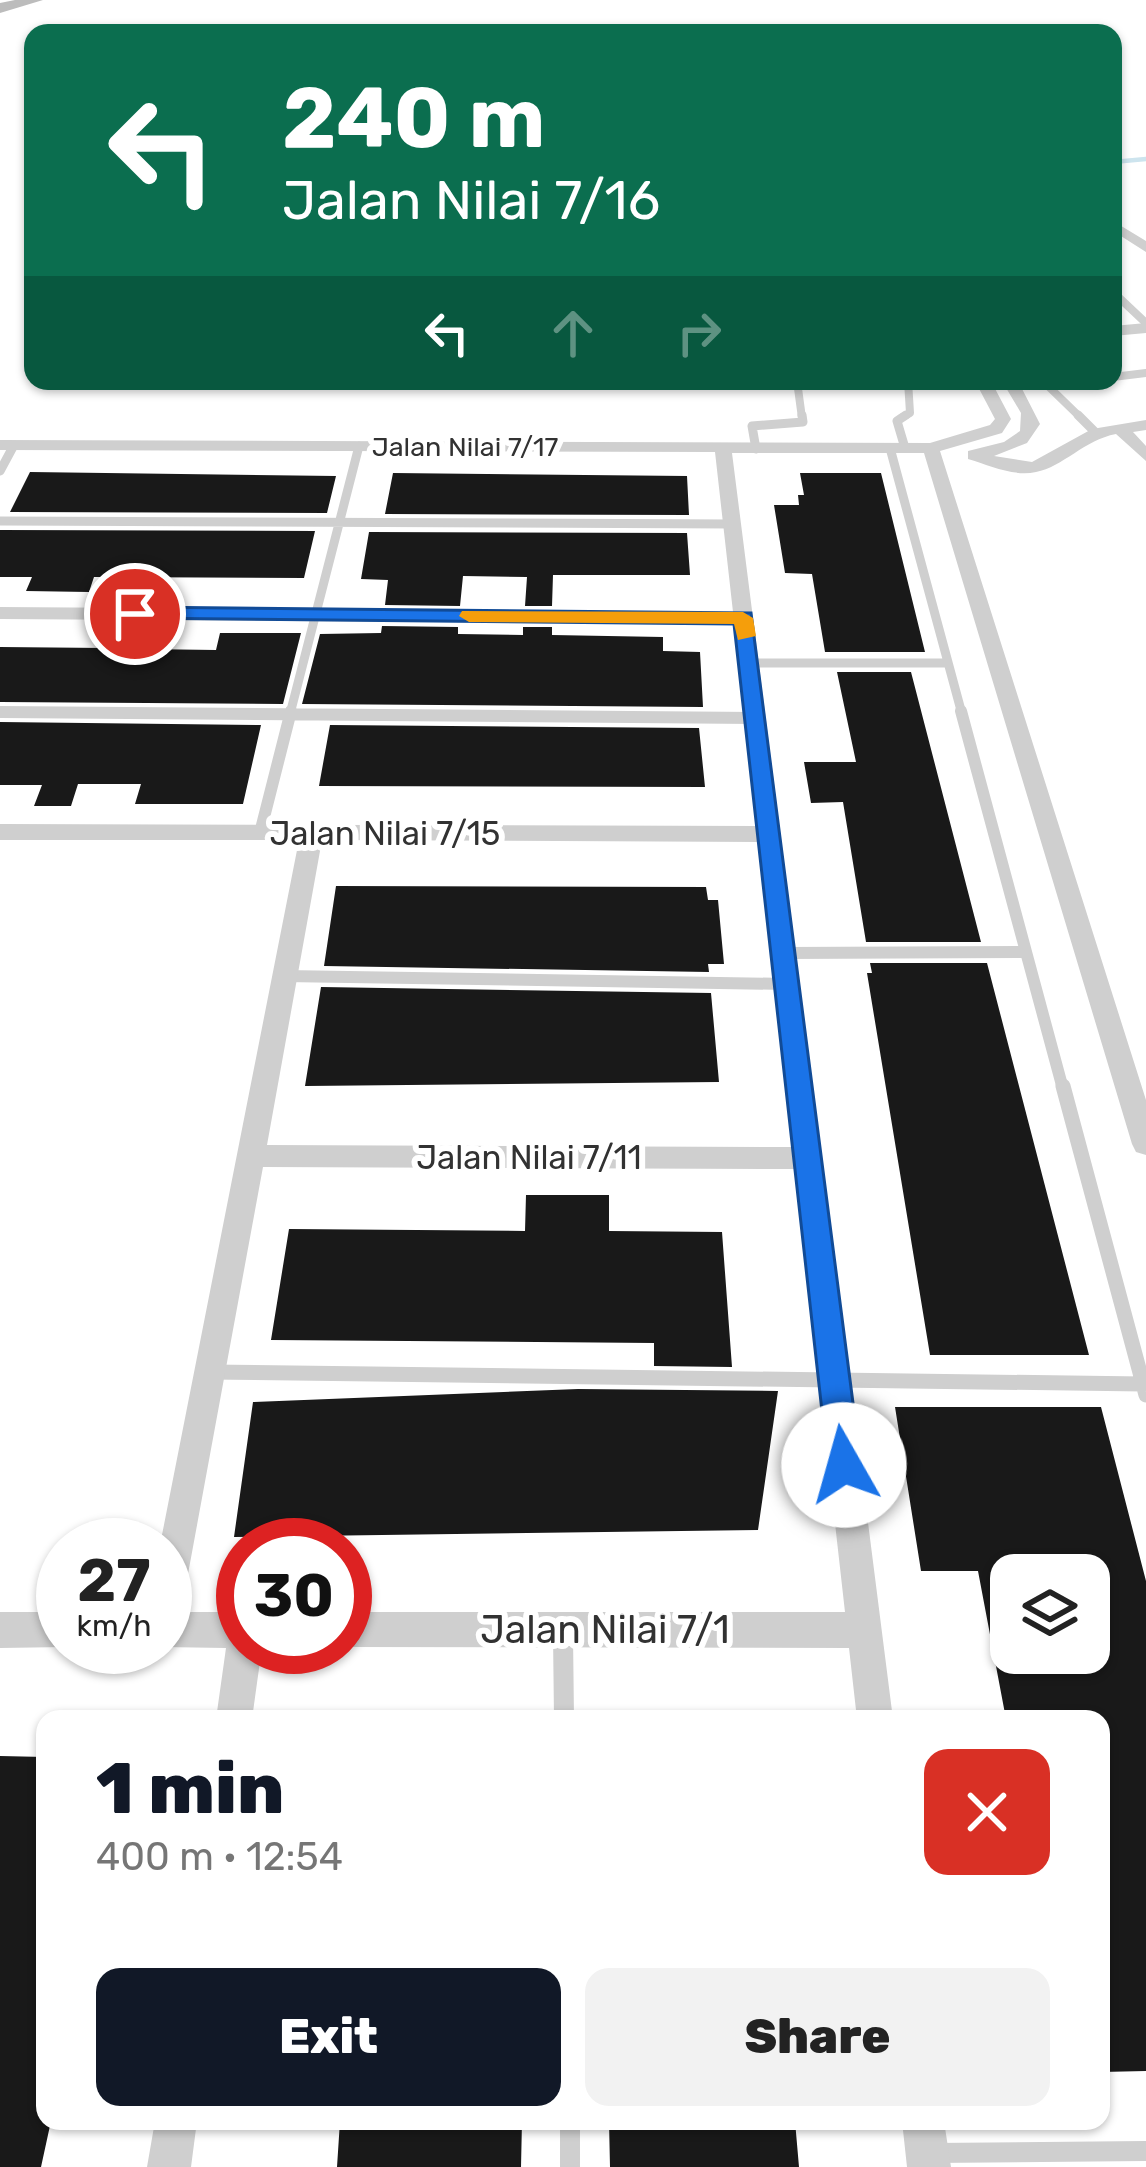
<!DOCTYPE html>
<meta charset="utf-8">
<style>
:root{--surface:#fff;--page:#f2f2f2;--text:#222;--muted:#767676;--accent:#111827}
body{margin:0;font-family:Rubik,sans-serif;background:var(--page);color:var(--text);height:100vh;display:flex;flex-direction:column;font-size:45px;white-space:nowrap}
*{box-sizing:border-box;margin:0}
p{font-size:39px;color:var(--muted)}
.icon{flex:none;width:66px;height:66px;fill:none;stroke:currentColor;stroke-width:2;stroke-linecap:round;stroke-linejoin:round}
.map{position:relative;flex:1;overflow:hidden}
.side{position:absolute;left:36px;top:1710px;width:1074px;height:420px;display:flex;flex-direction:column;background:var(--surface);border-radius:24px;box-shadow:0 3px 9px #0004}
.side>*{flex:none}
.guide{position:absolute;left:24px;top:24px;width:1098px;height:366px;border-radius:24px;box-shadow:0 3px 9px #0004;background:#0b6e4f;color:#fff;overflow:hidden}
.fabs{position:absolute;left:990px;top:1554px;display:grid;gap:24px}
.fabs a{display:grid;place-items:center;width:120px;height:120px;border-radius:24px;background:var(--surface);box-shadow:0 3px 9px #0004;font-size:60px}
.speed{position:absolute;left:36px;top:1518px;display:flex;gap:24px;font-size:60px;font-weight:700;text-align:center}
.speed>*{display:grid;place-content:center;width:156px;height:156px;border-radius:50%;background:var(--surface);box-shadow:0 3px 9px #0004;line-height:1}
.speed small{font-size:30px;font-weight:400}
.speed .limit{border:18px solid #d22;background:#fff;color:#111}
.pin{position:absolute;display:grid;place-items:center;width:102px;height:102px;color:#fff;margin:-51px;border:6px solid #fff;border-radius:50%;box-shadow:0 3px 12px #0007}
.me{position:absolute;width:132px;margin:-66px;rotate:353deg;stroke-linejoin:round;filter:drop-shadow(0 0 9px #0008)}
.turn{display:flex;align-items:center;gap:42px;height:252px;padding:0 60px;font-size:54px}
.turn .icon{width:156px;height:156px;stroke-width:2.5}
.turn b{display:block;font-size:84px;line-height:102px}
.lanes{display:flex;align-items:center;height:114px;padding:0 60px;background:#0003;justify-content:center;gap:60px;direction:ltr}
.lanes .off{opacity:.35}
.round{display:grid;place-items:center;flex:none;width:126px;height:126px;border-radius:24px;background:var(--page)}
.headline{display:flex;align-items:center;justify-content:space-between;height:204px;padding:0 60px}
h1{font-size:72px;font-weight:800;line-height:90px;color:var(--accent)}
.cta{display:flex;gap:24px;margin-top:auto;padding:24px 60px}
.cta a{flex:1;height:138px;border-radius:24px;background:var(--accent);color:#fff;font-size:48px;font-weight:800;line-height:138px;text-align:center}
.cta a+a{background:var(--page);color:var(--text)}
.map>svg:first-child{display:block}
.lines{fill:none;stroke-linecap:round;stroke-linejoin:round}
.stream{stroke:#cde4ee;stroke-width:4.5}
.building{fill:#191919;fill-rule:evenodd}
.lane-far4{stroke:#cfcfcf;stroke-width:8}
.lane-far3{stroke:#cfcfcf;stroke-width:9}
.lane-far2{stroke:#cfcfcf;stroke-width:12}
.lane-far1{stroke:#cfcfcf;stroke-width:15}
.lane{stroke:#cfcfcf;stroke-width:20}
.street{fill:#cfcfcf;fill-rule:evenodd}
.secondary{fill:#bcbcbc;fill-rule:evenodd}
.route{fill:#1a73e8;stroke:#114b97;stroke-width:3}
.slow{fill:#f59e0b}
.labels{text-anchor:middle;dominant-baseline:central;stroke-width:12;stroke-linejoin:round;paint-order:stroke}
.far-street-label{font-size:27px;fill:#323232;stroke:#fff}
.street-label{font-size:33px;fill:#323232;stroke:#fff}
.near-street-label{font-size:39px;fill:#323232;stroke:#fff}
</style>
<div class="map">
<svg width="1146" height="2167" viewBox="0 0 1146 2167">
<rect width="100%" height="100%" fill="#fff"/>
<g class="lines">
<path class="stream" d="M1113,162L1146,159"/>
</g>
<path class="building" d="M30,472L336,476L327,513L10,512Z
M393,473L687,476L689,515L385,514Z
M800,473H881L925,652H825L812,574L785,573L774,505H799L798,495H804Z
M0,530L315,531L304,578L94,577L89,592L26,591L32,577H0Z
M369,532L687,533L690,575H553L552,606H525L527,577L463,576L460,606L385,605L388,580L361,579Z
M382,626L458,627V634L523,635V627H552V635L663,637V651L700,652L703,707L302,704L320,634L381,633Z
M112,631H150L143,649L216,650L220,633H301L283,704L0,702V647L105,648Z
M837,672H911L981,942H866L843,802L811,803L804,762H856Z
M0,722L261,725L243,804H135L141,784H78L71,806H34L42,785H0Z
M330,725L699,728L705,787L319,786Z
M336,886L706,887L708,900H718L724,964H708L709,972L324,966Z
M870,963H987L1089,1355H930L867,973H872Z
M321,987L711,993L719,1082L305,1086Z
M526,1195H609V1231L722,1232L732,1367L654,1366V1343L271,1340L289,1229L525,1231Z
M578,1389L778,1391L758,1530L234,1537L253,1402Z
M895,1407H1101L1146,1581V2071L1101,2072V1719H1006L978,1571H921ZM1011,1575H1089V1653H1011Z
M0,1756L45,1757V2121H51L41,2167H0Z
M340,2121H522L521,2167H337Z
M609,2121H795L799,2167H610Z"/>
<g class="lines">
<path class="lane-far4" d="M1113,292L1146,323
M1113,377L1146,373
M797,381L802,418
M1047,385L1081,418
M1047,385L1078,381
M901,418L910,413L908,381"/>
<path class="lane-far3" d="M1078,415L1096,433
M890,448L962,714
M905,448L897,421L906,415
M756,449L752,426L803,422L802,415
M0,471L14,445
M0,521L732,524
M749,663H948
M0,712L272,714
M290,714L359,446"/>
<path class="lane-far2" d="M961,711L1063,1089
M0,712L756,718
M260,833L291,711
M784,953L1026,952
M284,976L787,984"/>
<path class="lane-far1" d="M1063,1086L1146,1395
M209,1372L1143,1384"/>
<path class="lane" d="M563,1634L564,1719
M570,2121V2167
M932,2153L1146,2151"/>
<path class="street" d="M1113,221L1146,241V252L1113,231Z
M1146,323V333L1113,336V326Z
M975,381H991L1011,419L1002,433L940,451L1146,1100V1155L1136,1152L1132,1144L924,453H732L893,1719H857L849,1648L343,1647L345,1612H845L795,1169L263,1167L181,1612H243V1647H262L252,1719H216L226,1648L163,1647L165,1545H160L299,840H0V824L757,826L734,624L0,619V607L733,612L715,452L0,450V440L930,443L990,425L995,419ZM322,840L758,842L793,1147L267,1145Z
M1002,381H1018L1040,424L1027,443L994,456L1032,462L1092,429L1146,420V430L1133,432L1146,446V461L1116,434C1084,440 1063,467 1036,472C1013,477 989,465 968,459V451L1004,442L1020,431L1021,413Z
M0,1612H63L65,1647L0,1648Z
M155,2121H197L191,2167H147Z
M902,2121H944L951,2167H907Z"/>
<path class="secondary" d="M15,0H43L0,13V3Z"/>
</g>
<path class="route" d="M135,607L751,613L861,1465L856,1476L844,1480L833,1476L828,1465L734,624L128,618V609Z"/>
<path class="slow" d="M462,611L743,612L753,618L756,636L738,640L734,624L469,622L459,616Z"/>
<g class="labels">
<g class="far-street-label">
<text x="465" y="447">Jalan Nilai 7/17</text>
</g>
<g class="street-label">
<text x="385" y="833">Jalan Nilai 7/15</text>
<text x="529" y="1157">Jalan Nilai 7/11</text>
</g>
<g class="near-street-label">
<text x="605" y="1630">Jalan Nilai 7/1</text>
</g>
</g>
</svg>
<div class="fabs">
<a><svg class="icon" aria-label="layers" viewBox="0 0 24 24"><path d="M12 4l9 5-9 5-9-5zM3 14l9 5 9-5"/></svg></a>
</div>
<div class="speed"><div>27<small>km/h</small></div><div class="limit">30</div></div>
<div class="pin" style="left:135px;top:614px;background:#d93025"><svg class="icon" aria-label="arrive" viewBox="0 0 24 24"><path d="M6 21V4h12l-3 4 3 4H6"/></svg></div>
<svg class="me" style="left:844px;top:1465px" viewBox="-20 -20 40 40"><circle r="19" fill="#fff"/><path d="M0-13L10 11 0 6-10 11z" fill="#1a73e8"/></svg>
<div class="guide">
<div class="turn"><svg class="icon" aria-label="left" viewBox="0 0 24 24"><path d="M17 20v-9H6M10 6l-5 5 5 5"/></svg><div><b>240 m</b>Jalan Nilai 7/16</div></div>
<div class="lanes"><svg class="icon" aria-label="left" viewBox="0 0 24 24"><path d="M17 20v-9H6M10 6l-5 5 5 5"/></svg><svg class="icon off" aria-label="ahead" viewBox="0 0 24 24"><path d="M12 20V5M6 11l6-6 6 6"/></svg><svg class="icon off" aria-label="right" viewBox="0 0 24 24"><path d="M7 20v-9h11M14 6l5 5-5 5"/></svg></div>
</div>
<section class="side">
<div class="headline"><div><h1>1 min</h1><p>400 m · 12:54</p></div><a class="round" style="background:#d93025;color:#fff"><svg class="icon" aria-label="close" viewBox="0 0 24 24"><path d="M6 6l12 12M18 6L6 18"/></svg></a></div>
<div class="cta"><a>Exit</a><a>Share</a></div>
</section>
</div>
